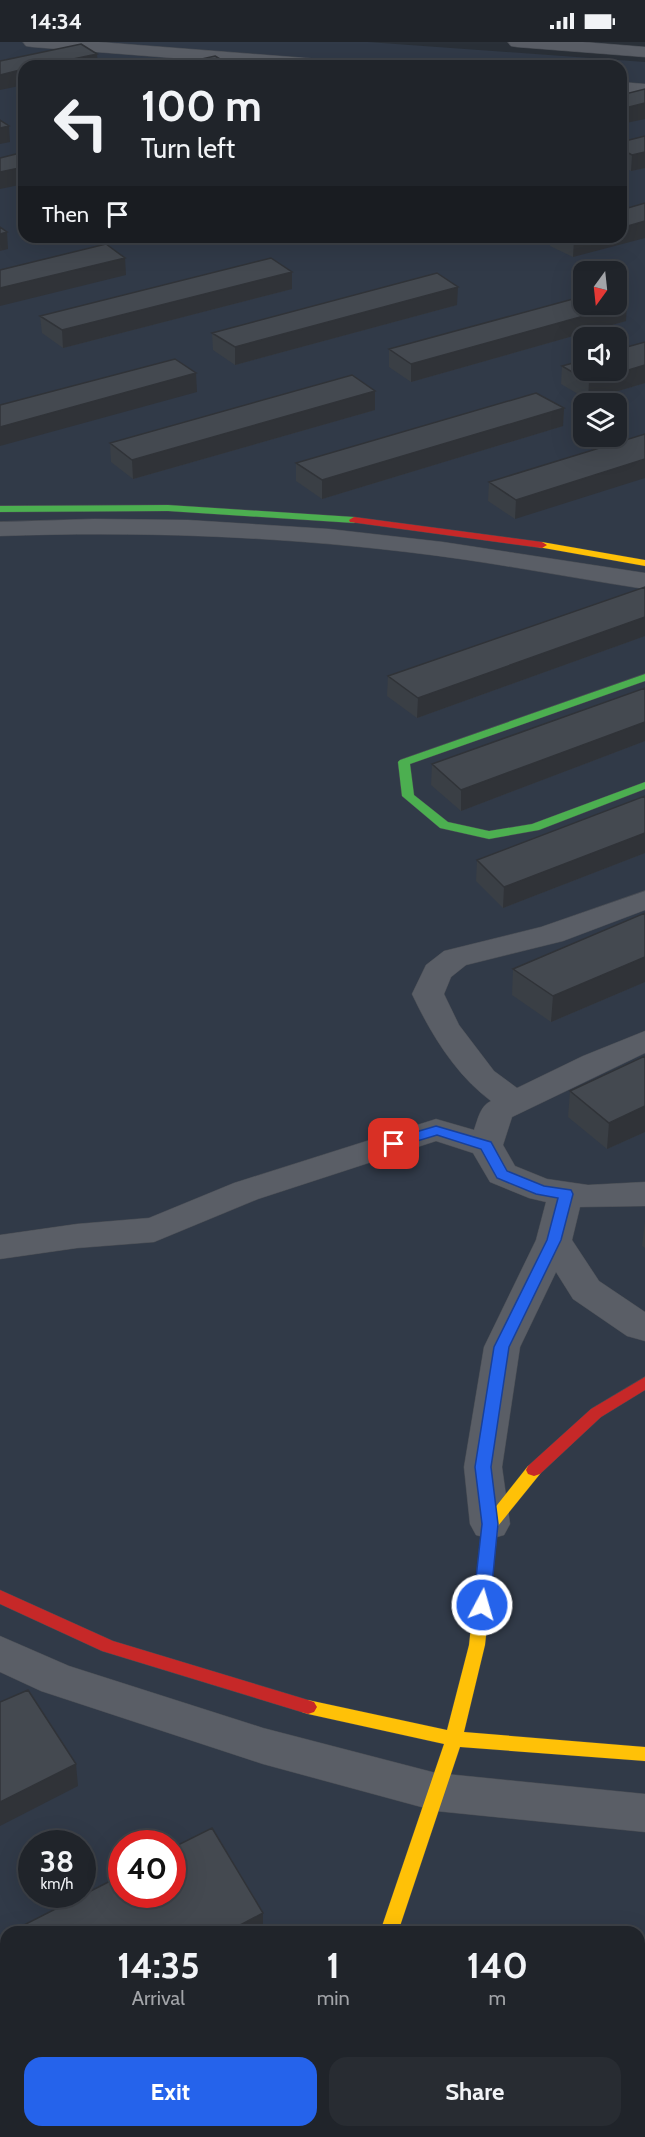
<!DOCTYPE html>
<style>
:root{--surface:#20242a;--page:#282c32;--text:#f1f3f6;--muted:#a2a4a8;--line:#3d4147;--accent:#2563eb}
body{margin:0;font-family:Cabin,sans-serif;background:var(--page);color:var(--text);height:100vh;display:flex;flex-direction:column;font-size:22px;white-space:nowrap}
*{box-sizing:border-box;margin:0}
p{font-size:20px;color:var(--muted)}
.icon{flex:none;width:33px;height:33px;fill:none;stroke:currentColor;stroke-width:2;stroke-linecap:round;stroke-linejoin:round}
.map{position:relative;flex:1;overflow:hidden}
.drawer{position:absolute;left:0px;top:1884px;width:645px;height:212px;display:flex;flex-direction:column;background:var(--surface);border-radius:18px 18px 0 0;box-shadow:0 6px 24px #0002,0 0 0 2px var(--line)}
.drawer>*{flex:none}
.hud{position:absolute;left:18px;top:18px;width:609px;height:183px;border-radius:18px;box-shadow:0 6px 24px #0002,0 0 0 2px var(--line);background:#20242a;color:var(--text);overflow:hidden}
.needle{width:39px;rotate:195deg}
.buttons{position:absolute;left:573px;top:219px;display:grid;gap:12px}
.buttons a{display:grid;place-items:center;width:54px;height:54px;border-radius:12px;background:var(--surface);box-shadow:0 6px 24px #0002,0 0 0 2px var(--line);font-size:30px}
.speed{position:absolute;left:18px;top:1788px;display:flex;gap:12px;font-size:30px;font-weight:700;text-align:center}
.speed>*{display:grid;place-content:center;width:78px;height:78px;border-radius:50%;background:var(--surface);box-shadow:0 6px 24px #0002,0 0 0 2px var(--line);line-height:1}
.speed small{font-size:15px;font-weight:400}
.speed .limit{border:9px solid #d22;background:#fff;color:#111}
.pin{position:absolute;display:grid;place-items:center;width:51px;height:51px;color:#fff;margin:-26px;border-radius:12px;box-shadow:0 3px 9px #0006}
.me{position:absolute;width:66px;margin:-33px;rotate:6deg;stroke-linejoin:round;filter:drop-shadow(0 0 4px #0008)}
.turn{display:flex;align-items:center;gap:21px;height:126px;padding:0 24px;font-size:27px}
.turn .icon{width:78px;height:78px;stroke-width:2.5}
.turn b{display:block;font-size:42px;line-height:51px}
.then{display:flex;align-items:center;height:57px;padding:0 24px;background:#0003;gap:12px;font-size:22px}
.eta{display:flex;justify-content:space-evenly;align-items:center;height:102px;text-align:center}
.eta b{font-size:36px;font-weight:700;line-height:42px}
.primary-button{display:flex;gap:12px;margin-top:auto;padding:12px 24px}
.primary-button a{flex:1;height:69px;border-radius:18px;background:var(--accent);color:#fff;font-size:24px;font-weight:700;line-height:69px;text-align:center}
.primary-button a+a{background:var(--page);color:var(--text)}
.status{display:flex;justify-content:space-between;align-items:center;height:42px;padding:0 30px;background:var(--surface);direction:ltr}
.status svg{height:16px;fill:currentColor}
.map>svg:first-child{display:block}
.airport{fill:#313a48;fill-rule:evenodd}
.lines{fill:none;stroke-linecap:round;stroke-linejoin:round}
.street-casing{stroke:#484c53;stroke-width:1}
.fast-casing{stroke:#484c53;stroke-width:1}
.slow-casing{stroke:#484c53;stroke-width:1}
.jam-casing{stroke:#484c53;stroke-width:1}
.street{fill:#5a5e66;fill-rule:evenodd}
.fast{fill:#4caf50;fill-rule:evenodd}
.slow{fill:#ffc107;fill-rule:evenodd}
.jam{fill:#c62828;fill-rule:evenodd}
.wall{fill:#3a3f45}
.shaded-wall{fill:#303338}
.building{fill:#444950;stroke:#303338;stroke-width:1.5}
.route{fill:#2563eb;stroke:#184099;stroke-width:1.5}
</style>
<div class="status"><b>14:34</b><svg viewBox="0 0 49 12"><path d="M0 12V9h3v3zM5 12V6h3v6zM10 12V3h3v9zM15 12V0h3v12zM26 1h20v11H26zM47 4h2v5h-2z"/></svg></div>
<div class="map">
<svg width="645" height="2095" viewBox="0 0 645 2095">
<rect width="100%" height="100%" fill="#2a3038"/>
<path class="airport" d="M0,0H368L645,20V2095H0ZM24,24H621V195H24ZM584,230H616V262H584ZM584,296H616V328H584ZM584,362H616V394H584ZM32,1802H82V1852H32ZM122,1802H172V1852H122ZM6,1890H639V2090H6Z"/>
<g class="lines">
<g class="street-casing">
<path id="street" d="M23,0H99L344,19L350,20L353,24H276L32,5L26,4Z
M508,0H583L645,5V15L517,5L511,4Z
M621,40L645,42V52L621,50Z
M94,477L188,478L329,487L443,500L645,531V547C566,535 487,519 407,510C272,494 136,489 0,494V480Z
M645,849V868L563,899L466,923L451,935L444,952L459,983L494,1029L517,1046L583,1014L645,989V1011L512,1075L503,1103L515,1124L547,1137L588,1143L645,1140V1164L580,1165L572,1198L599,1239L645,1270V1299L627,1294L573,1257L556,1230L520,1305L502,1425L510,1482L504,1493L490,1497L476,1493L470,1482L464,1425L484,1305L536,1198L546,1160L529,1156L490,1140L473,1111L436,1099L258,1157L154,1200L77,1206L0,1217V1193L77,1182L149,1176L234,1141L436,1077L474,1088C478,1077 480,1064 491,1059C455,1032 431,992 412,952L426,923L444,909L541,885Z
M0,1594L69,1624L263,1686L436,1731L645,1752V1790L436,1769L263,1722L41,1649L0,1630Z
M298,2090H346L344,2095H296Z"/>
</g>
<g class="fast-casing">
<path id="fast" d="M168,463L354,475L359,478L354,481L168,469L0,470V464Z
M645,632V639L410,722L414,753L448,780L489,789L532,782L645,740V747L539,788L489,797L440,786L402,754L398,720L400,718Z"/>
</g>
<g class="slow-casing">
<path id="slow" d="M542,500L645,518V524L538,505L537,503Z
M534,1422L540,1424L542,1428L540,1432L498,1484L485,1603L464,1690L645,1705V1719L460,1705L398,1890H380L444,1702L308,1672L302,1670L299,1665L302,1660L308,1658L447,1688L469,1603L482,1482L528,1424Z"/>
</g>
<g class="jam-casing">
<path id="jam" d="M354,475L542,500L547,503L542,506L350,480L349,478Z
M645,1335V1348L601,1375L540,1432L534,1434L528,1432L526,1428L528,1424L591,1367Z
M0,1548L113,1599L308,1658L314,1660L317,1665L314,1670L308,1672L102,1609L0,1562Z"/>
</g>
<use href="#street" class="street"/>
<use href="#fast" class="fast"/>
<use href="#slow" class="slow"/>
<use href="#jam" class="jam"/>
</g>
<path class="wall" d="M645,94V126L631,129L621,124V100Z
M399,195H434L410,201Z
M551,195H621L573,215L550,204Z
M292,247L63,306L42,291L40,274Z
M457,263L235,323L213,308L212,291Z
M626,279L411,340L389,325V307Z
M645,300V341L588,358L561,342L562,324Z
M375,349V368L133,437L111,420L110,401Z
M564,366L563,384L322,457L296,439V421Z
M645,392L515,477L488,459L489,440Z
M645,545V594L417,676L387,654L388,634Z
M645,646V699L461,769L431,743L432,722Z
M645,754V811L503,866L476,839L477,818Z
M645,871V940L551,980L512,953L513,927Z
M645,1014V1090L607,1107L568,1075L570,1049Z
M645,1179V1206L642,1204Z
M548,2090H639L645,2095H553Z"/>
<path class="shaded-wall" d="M97,12L98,24H40Z
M24,27V43L0,48V33Z
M645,61V77L621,82V67Z
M9,84L10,100L0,102V86Z
M645,110V126L631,129L632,113Z
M24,125V142L0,147V130Z
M645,179V196L573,215L574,198L586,195H621V186Z
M7,190L8,207L0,209V192Z
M410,195H434L410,201Z
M125,216L126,233L0,264V246Z
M292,230V247L63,306L62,288Z
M458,245L457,263L235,323V305Z
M627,262L626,279L411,340V322Z
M645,323V341L588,358L589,340Z
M196,331L197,350L0,404V385Z
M375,349V368L133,437L132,418Z
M564,366L563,384L322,457V438Z
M645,417V436L515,477L516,458Z
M645,575V594L417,676L418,656Z
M645,680V699L461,769V748Z
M645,791V811L503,866L504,845Z
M645,915V940L551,980L553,954Z
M645,1064V1090L607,1107L609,1081Z
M76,1722L78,1744L0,1784V1760Z
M263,1871V1890H227Z
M645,2090V2095H637Z"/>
<path class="building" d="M81,2L97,12L40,24H24V27L0,33V19Z
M215,14L232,24H170Z
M645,47V61L621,67V53Z
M0,78L9,84L0,86Z
M645,94V110L632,113L621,107V100Z
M24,110V125L0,130V116Z
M645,161V179L621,186V168Z
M0,185L7,190L0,192Z
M567,195H586L574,198Z
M106,202L125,216L0,246V228Z
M271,216L292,230L62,288L40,274Z
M437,231L458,245L235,305L212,291Z
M584,254V262H616V255L627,262L411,322L389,307Z
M645,300V323L589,340L562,324L584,318V328H616V308Z
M175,317L196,331L0,385V363Z
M352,333L375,349L132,418L110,401Z
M536,351L564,366L322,438L296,421Z
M645,392V417L516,458L489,440Z
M645,545V575L418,656L388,634Z
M645,646V680L461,748L432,722Z
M645,754V791L504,845L477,818Z
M645,871V915L553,954L513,927Z
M645,1014V1064L609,1081L570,1049Z
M28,1648L76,1722L0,1760V1660Z
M212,1786L263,1871L227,1890H20L18,1886L122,1833V1852H172V1806Z
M645,1948V2090L637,2095H575L570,2090H639V1951Z
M68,2090H81L84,2095H58Z"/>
<path class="route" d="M436,1084L491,1100L507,1129L544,1144L571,1148L573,1152L561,1198L509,1305L491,1425L498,1482L490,1563L487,1567L482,1569L476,1567L473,1563L482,1482L475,1425L494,1305L547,1198L558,1156L536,1152L497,1136L481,1107L437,1093L394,1106L387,1102L389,1098Z"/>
</svg>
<div class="buttons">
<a><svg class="needle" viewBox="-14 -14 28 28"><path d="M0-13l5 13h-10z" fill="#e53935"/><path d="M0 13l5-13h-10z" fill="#a2a4a8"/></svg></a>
<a><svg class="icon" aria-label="sound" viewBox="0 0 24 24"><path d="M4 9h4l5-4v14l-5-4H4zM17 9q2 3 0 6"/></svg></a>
<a><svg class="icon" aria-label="layers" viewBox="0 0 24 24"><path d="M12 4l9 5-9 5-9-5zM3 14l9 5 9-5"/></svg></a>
</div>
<div class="speed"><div>38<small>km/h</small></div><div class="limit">40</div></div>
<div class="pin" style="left:394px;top:1102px;background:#d93025"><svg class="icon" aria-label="arrive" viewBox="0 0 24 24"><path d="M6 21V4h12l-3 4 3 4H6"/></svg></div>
<svg class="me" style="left:482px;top:1563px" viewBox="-20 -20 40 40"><circle r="17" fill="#2563eb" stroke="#fff" stroke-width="3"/><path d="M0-11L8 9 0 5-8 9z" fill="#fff"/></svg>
<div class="hud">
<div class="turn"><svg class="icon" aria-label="left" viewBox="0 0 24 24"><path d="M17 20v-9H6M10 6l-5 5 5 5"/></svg><div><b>100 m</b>Turn left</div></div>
<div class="then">Then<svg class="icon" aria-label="arrive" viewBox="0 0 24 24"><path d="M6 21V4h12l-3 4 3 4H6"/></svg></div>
</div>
<section class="drawer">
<div class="eta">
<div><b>14:35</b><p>Arrival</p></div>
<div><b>1</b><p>min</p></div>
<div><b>140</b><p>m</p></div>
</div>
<div class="primary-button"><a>Exit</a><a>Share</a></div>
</section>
</div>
